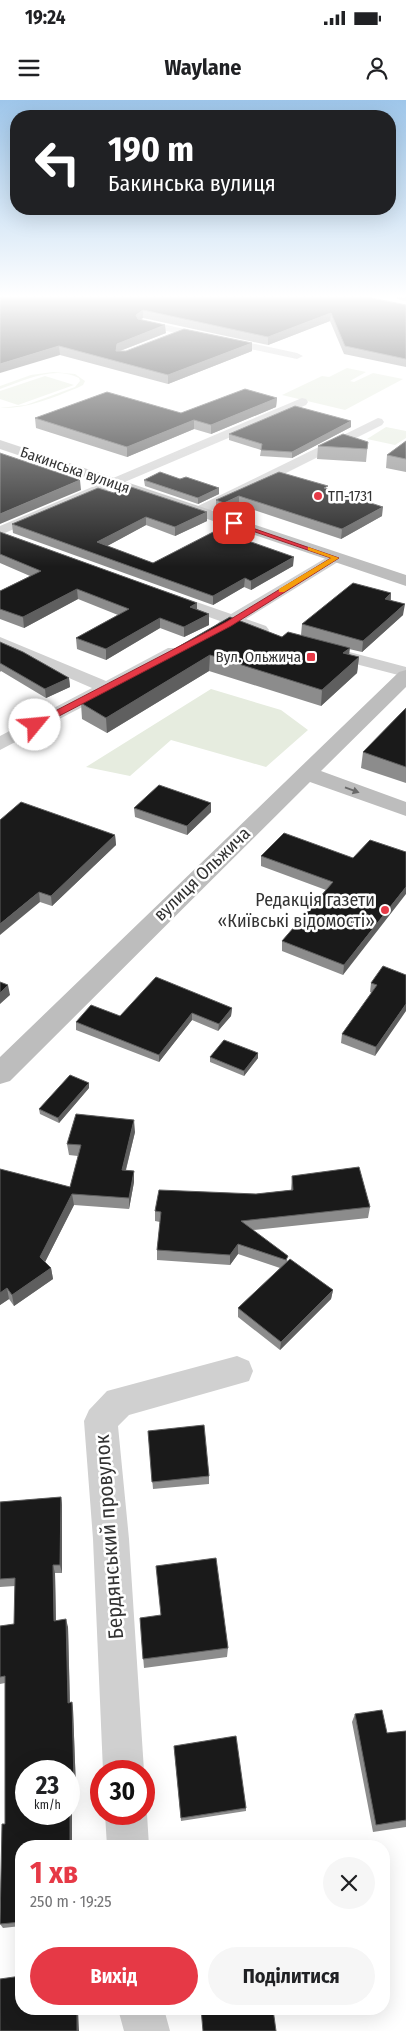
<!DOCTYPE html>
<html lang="uk">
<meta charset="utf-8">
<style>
:root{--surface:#fff;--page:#f6f6f6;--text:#202124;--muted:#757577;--accent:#e63946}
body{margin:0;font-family:"Fira Sans Condensed",sans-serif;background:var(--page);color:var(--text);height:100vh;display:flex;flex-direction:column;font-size:19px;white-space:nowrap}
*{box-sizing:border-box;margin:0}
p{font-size:16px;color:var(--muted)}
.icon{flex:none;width:28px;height:28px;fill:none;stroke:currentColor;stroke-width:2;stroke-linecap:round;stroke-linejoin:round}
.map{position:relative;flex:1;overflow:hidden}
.panel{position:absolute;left:15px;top:1740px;width:375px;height:175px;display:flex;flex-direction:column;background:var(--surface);border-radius:20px;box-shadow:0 5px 20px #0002}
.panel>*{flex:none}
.hud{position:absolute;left:10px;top:10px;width:386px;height:105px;border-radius:20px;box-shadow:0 5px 20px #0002;background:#202124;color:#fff;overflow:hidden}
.speed{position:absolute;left:15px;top:1660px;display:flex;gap:10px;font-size:25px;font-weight:700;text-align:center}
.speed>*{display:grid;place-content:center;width:65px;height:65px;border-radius:50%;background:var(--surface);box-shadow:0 5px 20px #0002;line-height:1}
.speed small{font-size:12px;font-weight:400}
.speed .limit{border:8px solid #d22;background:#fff;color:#111}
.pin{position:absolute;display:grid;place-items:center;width:42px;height:42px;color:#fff;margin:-21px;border-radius:10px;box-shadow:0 2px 8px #0006}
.me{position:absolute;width:55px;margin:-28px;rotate:62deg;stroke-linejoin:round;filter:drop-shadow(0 0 4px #0008)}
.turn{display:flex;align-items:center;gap:18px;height:105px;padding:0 15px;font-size:22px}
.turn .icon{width:65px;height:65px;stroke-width:2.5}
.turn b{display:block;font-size:35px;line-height:42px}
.round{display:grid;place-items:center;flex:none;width:52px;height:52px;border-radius:26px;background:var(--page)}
.overview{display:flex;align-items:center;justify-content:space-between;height:85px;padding:0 15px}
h1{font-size:30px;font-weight:700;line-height:38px;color:var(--accent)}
.primary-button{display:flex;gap:10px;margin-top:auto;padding:10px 15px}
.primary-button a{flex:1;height:58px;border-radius:30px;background:var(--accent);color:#fff;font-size:20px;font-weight:700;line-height:58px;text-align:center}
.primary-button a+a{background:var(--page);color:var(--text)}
.status{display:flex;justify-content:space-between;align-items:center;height:35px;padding:0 25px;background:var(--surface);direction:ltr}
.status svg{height:14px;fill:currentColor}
header{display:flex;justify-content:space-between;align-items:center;height:65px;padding:0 15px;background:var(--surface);font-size:22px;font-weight:700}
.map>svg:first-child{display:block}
.green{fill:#e6ecdf}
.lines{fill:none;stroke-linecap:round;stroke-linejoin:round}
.street{fill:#d0d0d0;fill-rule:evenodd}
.secondary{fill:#bdbdbd;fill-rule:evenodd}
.primary{fill:#ababab;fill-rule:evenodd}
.wall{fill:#8c8c8c}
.shaded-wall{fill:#5f5f5f}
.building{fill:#1a1a1a;stroke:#5f5f5f;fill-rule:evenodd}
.oneway{fill:#6a6a6a}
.route{fill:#e63946;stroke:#96252e}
.slow{fill:#f59e0b}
.poi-dot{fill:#e63946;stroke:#fff;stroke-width:2}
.labels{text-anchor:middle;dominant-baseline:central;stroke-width:5;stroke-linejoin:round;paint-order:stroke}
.far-street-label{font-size:15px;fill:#333;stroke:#fff}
.far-poi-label{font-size:15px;fill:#333;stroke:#fff;text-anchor:start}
.street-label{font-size:18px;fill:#333;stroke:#fff}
.poi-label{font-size:18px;fill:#333;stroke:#fff;text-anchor:end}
.near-street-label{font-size:21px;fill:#333;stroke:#fff}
</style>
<div class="status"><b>19:24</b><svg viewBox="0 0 49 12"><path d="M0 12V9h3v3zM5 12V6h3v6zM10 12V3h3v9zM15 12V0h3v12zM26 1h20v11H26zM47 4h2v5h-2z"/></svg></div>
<header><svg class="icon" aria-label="menu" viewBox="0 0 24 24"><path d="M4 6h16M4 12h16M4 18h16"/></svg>Waylane<svg class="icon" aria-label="person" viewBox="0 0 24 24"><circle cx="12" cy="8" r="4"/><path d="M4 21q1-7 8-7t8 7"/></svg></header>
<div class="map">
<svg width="406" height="1931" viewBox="0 0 406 1931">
<rect width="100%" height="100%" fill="#fff"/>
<path class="green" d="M347,268L366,272L350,281L354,282L373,273L403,279L345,310L282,295L322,276L329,277Z
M53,272L75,274L85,281L83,285L77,288C52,298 27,309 0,308L26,305L75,287L80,281L79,278C53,265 24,281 0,289V286L31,275Z
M45,276L74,285L18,305L0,299V291Z
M386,327L406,331V338L395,345L367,339Z
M211,589L281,610L308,630L266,667L171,640L130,676L86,667Z"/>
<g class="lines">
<path class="street" d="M143,220L297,253L303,256L297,259L139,225L138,223Z
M302,298L306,299L308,302L306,305L0,435V426Z
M378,318L382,319L384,322L382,325L204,414H194L192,411L194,408Z
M336,452L344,457L341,460L246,519L266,526L269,530L266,534L260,535L234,527L222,532L216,531L214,527L220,521L156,498L154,495L162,490L231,514Z
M0,537L106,581L168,548H180L183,552L180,556L0,650V636L92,588L0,548Z
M323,545L406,567V577L317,554L314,550L317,546Z
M237,1256L249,1261L253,1271L249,1281L129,1315L118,1326L129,1439L144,1671H103L93,1439L84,1321L89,1310L107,1291Z
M144,1706L147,1714L149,1746H107L105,1714H144Z
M118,1909H164L170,1931H124Z"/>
<path class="secondary" d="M0,340L406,475V486L0,349Z
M406,570V587L321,671L406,702V716L310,682L10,981L0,984V957L399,572Z"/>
<path class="primary" d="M396,197H406V201L397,199Z"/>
</g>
<path class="wall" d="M0,197L406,205V267L344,254L330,221L268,245L143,218L141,219L166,233L120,251H126L252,243V251L168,284L60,255Z
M277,298L276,307L211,334L194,329L127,357L36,328L35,318L181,313Z
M351,327L292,358L260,356L261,350L229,340V334Z
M406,341V372L386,368L387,355Z
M368,342L366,362L317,359L318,346Z
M279,372L328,390L382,416L341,439L239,405L224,413L216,410V400Z
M180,379L219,388V394L198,404L145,386L144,380Z
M207,412V421L175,436L146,425L107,446L153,463L293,466L251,490L244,487L213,505L13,433L12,424Z
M0,432L197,503V509L209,514V525L184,537L160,528L106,560L77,549L76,538L118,515L78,499L24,528L0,519V491L30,476L0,463Z
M391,493V500L403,515L362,552L349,549V555L359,557L357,573L321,606L209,571L107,633L82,619L81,603L230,517L282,537L301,535L302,524Z
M0,542L69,578L70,587L46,598L1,571L0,572Z
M406,608V683L361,668L363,652Z
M211,703V712L187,735L135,717L134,708Z
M0,720L115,735L116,745L52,806L40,802Z
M406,752L343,875L282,851V841L326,790L261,766V756L353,758Z
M406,875L375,956L341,943L342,934L372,893L370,892L371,883Z
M232,908L231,916L218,931L192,920L159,962L76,930V922L120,916Z
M258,953V958L244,976L210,962V957Z
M89,988L59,1023L40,1014L39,1009Z
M135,1032L126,1070L134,1071V1082L129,1109L74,1105L45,1162L51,1168L53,1179L14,1206L9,1199L0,1205V1069L70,1087L78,1056L69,1055L67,1044Z
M292,1076L370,1107L368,1118L253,1130L288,1161L333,1190L331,1199L280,1250L238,1217V1208L280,1168L238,1154L230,1165L157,1160V1150L160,1122L155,1121V1111L256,1094L291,1090Z
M148,1331L209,1376V1384L153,1389Z
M61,1397L62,1405V1473H55L56,1520L68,1527L70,1603L72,1602L73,1609L76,1689H72L21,1746V1826L3,1828L0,1824L5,1724V1583L0,1584V1526L14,1524L15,1486L0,1487V1402Z
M140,1518L228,1548L227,1557L144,1568Z
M355,1614L387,1633L406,1631V1727L373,1732L352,1622Z
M174,1646L246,1708V1711L181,1721Z"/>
<path class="shaded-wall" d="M143,210V218L136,222V215Z
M331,213L330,221L268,245V237Z
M165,225L166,233L117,252L116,251L117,244Z
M252,243V251L168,284V275Z
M59,246L60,255L0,273V264Z
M277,298L276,307L211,334V325Z
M194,320V329L127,357V347Z
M351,321V327L292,358V352Z
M80,380L81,390L0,424V414Z
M219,388V394L198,404V398Z
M239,396V405L224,413V403Z
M383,407L382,416L341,439L342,429Z
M207,412V421L175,436V427Z
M146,417V425L98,451L97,442Z
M294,457L293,466L251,490V481Z
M245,478L244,487L213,505V496Z
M77,489L78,499L24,528L23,517Z
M391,493L390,504L385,499Z
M197,503V514L190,507Z
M405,504L403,515L362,552L363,541Z
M209,514V525L184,537V527Z
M160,518V528L106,560V549Z
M350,548L348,563L343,553Z
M210,555L209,571L107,633L106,618Z
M359,557L357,573L321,606L322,590Z
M69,578L70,587L46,598L45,589Z
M211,703V712L187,735V726Z
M115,735L116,745L52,806L51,796Z
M406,787V794L343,875L344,865Z
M39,792L40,802L0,835V824Z
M8,885L10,895L0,904V893Z
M406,904V911L375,956L376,947Z
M232,908L231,916L218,931L219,924Z
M192,913V920L159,962V955Z
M258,953V958L244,976V971Z
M89,983V988L59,1023L58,1018Z
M134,1020L135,1032L123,1081L122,1070Z
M134,1071V1082L129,1109V1098Z
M72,1094L74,1105L42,1168L40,1157Z
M238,1144V1154L230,1165V1155Z
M51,1168L53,1179L14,1206L12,1195Z
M7,1188L9,1199L0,1205V1193Z
M333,1190L331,1199L280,1250L281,1242Z
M61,1397L62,1405V1473L60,1465Z
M53,1465L55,1473L56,1528L54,1521Z
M66,1519L68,1527L70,1610L68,1603Z
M72,1602L73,1609L76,1689L74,1683Z
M70,1683L72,1689V1746H70Z
M77,1909H78L79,1931H77Z"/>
<path class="building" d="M0,197H367L406,205V259L345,246L331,213L268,237L143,210L136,215L138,219L165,225L117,244L116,251H126L184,229L252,243L168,275L59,246L0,264Z
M245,289L277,298L211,325L194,320L127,347L35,318L107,292L181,313Z
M295,306L351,321L292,352L261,350L262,344L229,334Z
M343,334L368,342L367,349L318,346Z
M406,341V359L387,355Z
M0,353L80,380L0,414Z
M160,372L180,379L186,377L219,388L198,398L144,380Z
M279,372L328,386L324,388L383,407L342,429L239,396L224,403L216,400Z
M128,386L207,412L175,427L146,417L97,442L153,463L217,430L294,457L251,481L245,478L213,496L12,424L98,388L114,393Z
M0,432L197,503L190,507L209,514L184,527L160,518L106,549L76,538L129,509L77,489L23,517L0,509V491L41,471L0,454Z
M353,483L391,493L385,499L405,504L363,541L302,524Z
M230,517L282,537L288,532L350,548L343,553L359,557L322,590L210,555L106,618L81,603Z
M0,542L23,552L69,578L45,589L0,563Z
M406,608V667L363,652Z
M159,685L211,703L187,726L134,708Z
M21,702L115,735L51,796L39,792L0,824V720Z
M284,733L353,758L370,740L406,752V787L344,865L282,841L333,782L261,756Z
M383,866L406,875V904L376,947L342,934L377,885L371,883Z
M156,877L232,908L219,924L192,913L159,955L76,922L91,905L120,916Z
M0,882L8,885L0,893Z
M224,940L258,953L244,971L210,957Z
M70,975L89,983L58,1018L39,1009Z
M76,1014L134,1020L122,1070L134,1071L129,1098L72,1094L40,1157L51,1168L12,1195L7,1188L0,1193V1069L70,1087L81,1045L67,1044Z
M359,1067L370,1107L241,1121L288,1156L286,1160L238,1144L230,1155L157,1150L161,1112L155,1111L159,1090L256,1094L293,1090L292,1076Z
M290,1159L333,1190L281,1242L238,1208Z
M204,1325L209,1376L152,1382L148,1331Z
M61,1397L60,1465H53L54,1521L66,1519L68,1603L72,1602L74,1683H70V1746H21V1822L0,1824L2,1724H5V1576L0,1577V1526L14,1524L15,1478L0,1479V1402ZM26,1671H69V1714H26Z
M216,1458L228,1548L143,1559L140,1518L161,1515L156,1466Z
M382,1610L387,1633L406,1631V1720L376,1725L355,1614Z
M236,1636L246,1708L181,1718L174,1646Z
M21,1876V1909H77V1931H0V1879Z
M201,1909H273L276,1931H203Z"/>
<defs><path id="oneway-solid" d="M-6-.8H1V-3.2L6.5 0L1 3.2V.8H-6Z" transform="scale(1.25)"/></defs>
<use class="oneway" href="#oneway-solid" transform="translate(352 690) rotate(20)"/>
<linearGradient id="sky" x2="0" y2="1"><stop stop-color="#9ec6ea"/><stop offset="0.42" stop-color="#fff"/><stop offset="1" stop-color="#fff" stop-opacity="0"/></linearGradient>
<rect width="406" height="467" fill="url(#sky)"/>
<path class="route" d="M232,421L339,458L231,526L38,627H32V623L226,522L331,458L232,424Z"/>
<path class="slow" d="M308,447L339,458L284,492H279V489L331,458L308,450Z"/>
<g class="poi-dot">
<circle cx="318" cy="396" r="5"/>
<rect x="306" y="552" width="10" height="10" rx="2.5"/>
<circle cx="385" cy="810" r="5"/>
</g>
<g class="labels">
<g class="far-street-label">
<text transform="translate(75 370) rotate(19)">Бакинська вулиця</text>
</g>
<g class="far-poi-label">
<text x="328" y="396">ТП-1731</text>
<text x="301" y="557" text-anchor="end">Вул. Ольжича</text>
</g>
<g class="street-label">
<text transform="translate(202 774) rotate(-44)">вулиця Ольжича</text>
</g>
<g class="poi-label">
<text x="375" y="800">Редакція газети<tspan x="375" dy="21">«Київські відомості»</tspan></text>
</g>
<g class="near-street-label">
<text transform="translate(109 1437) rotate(-94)">Бердянський провулок</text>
</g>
</g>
</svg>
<div class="speed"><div>23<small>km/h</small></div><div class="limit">30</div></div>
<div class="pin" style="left:234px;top:423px;background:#d93025"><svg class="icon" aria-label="arrive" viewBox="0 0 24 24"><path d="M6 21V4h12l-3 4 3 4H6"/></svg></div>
<svg class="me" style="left:35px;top:625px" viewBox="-20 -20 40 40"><circle r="19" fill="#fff"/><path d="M0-13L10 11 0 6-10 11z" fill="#e63946"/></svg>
<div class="hud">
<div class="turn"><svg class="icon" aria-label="left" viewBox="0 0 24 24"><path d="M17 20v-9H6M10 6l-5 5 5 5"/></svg><div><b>190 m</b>Бакинська вулиця</div></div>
</div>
<section class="panel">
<div class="overview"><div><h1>1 хв</h1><p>250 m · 19:25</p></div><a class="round"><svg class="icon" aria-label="close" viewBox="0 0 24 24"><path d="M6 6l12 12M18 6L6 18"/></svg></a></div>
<div class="primary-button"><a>Вихід</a><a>Поділитися</a></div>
</section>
</div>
